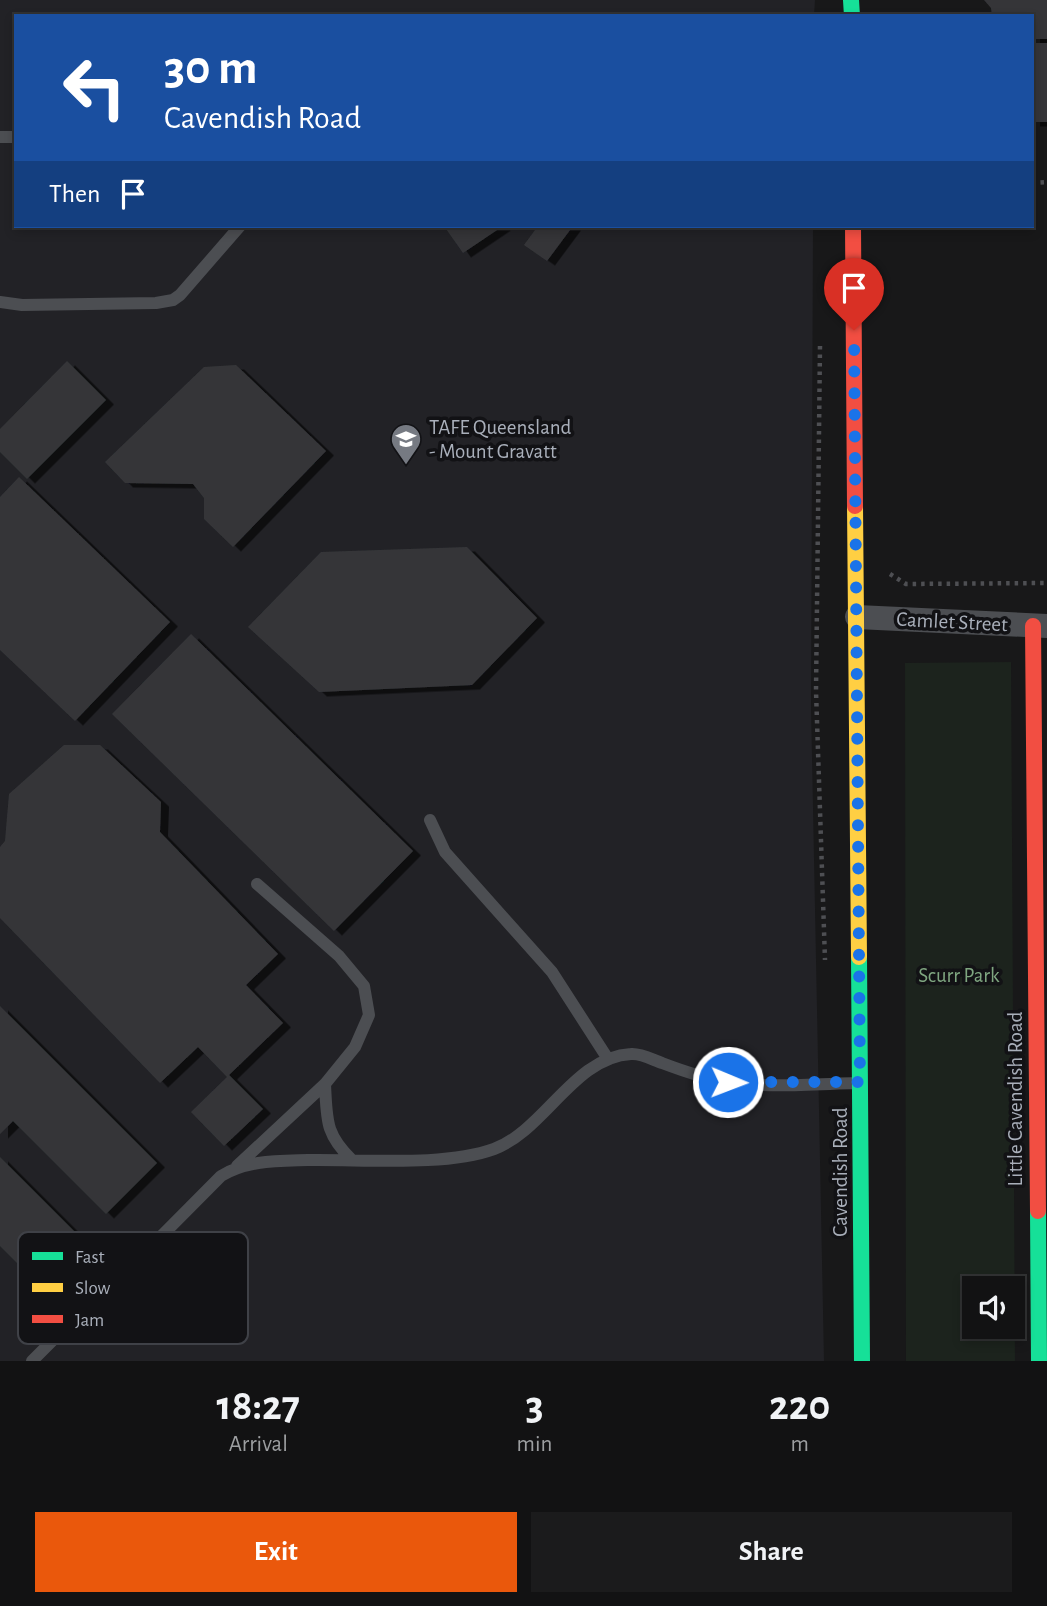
<!DOCTYPE html>
<style>
:root{--surface:#121213;--page:#1b1b1c;--text:#f1f3f6;--muted:#9c9ea0;--line:#313233;--accent:#ea580c}
body{margin:0;font-family:"Alegreya Sans",sans-serif;background:var(--page);color:var(--text);height:100vh;display:flex;flex-direction:column;font-size:26px;white-space:nowrap}
*{box-sizing:border-box;margin:0}
p{font-size:23px;color:var(--muted)}
.icon{flex:none;width:38px;height:38px;fill:none;stroke:currentColor;stroke-width:2;stroke-linecap:round;stroke-linejoin:round}
.map{position:relative;height:1361px;overflow:hidden}
.sheet{display:flex;flex-direction:column;background:var(--surface);flex:1}
.sheet>*{flex:none}
.guide{position:absolute;left:14px;top:14px;width:1020px;height:214px;border-radius:0px;box-shadow:0 4px 10px #0003,0 0 0 2px var(--line);background:#1a4fa0;color:#fff;overflow:hidden}
.buttons{position:absolute;left:962px;top:1276px;display:grid;gap:14px}
.buttons a{display:grid;place-items:center;width:63px;height:63px;border-radius:0px;background:var(--surface);box-shadow:0 4px 10px #0003,0 0 0 2px var(--line);font-size:35px}
.pin{position:absolute;display:grid;place-items:center;width:60px;height:60px;color:#fff;margin:-72px -30px;border-radius:50% 50% 50% 0;rotate:-45deg;box-shadow:0 0 7px #0007}
.pin .icon{rotate:45deg}
.me{position:absolute;width:77px;margin:-38px;rotate:91deg;stroke-linejoin:round;filter:drop-shadow(0 0 5px #0008)}
.turn{display:flex;align-items:center;gap:24px;height:147px;padding:0 35px;font-size:32px}
.turn .icon{width:91px;height:91px;stroke-width:2.5}
.turn b{display:block;font-size:49px;line-height:60px}
.then{display:flex;align-items:center;height:66px;padding:0 35px;background:#0003;gap:14px;font-size:26px}
.eta{display:flex;justify-content:space-evenly;align-items:center;height:119px;text-align:center}
.eta b{font-size:42px;font-weight:600;line-height:49px}
.primary-button{display:flex;gap:14px;margin-top:auto;padding:14px 35px}
.primary-button a{flex:1;height:80px;border-radius:0px;background:var(--accent);color:#fff;font-size:28px;font-weight:600;line-height:80px;text-align:center}
.primary-button a+a{background:var(--page);color:var(--text)}
.map>svg:first-child{display:block}
.built{fill:#222226}
.green{fill:#1c231d;fill-rule:evenodd}
.building{fill:#353639;filter:url(#shadow)}
.lines{fill:none;stroke-linecap:round;stroke-linejoin:round}
.path{stroke:#4e4f53;stroke-width:4.5;stroke-dasharray:3.5 5;stroke-linecap:butt}
.lane{stroke:#4c4e52;stroke-width:12}
.street{stroke:#4c4e52;stroke-width:24}
.fast{stroke:#16e098;stroke-width:16}
.slow{stroke:#ffcf43;stroke-width:16}
.jam{stroke:#f24e42;stroke-width:16}
.route{stroke:#1a73e8;stroke-width:12;stroke-dasharray:0 21.6}
.labels{text-anchor:middle;dominant-baseline:central;stroke-width:7;stroke-linejoin:round;paint-order:stroke}
.poi-label{font-size:21px;fill:#a9afba;stroke:#121215;text-anchor:start}
.street-label{font-size:21px;fill:#a9afba;stroke:#121215}
.park-label{font-size:21px;fill:#7fa680;stroke:#121215}
.key{fill:#121215;stroke:#3f4147;stroke-width:2}
.key-label{font-size:19px;fill:#a9afba}
</style>
<div class="map">
<svg width="1047" height="1361" viewBox="0 0 1047 1361">
<defs>
<filter id="shadow"><feDropShadow dx="8" dy="4.5" stdDeviation="0" flood-color="#0009"/></filter>
</defs>
<rect width="100%" height="100%" fill="#181819"/>
<path class="built" d="M0,0H815L814,16H16V226H813L811,707L824,1361H0Z"/>
<path class="green" d="M1011,662L1015,1361H906L905,663ZM975,1288H1013V1326H975Z"/>
<path class="building" d="M984,0H1047V39H1032V16H992L991,8Z
M1034,43H1047V122H1032Z
M444,226H503L463,253Z
M538,226H573L547,261L524,245Z
M67,361L106,400L27,479L0,452V429Z
M236,365L326,451L233,547L204,519V498L193,484L125,483L105,462L204,367Z
M19,477L170,622L75,721L0,650V497Z
M467,547L537,618L472,685L319,692L248,627L321,552Z
M191,634L413,851L334,931L112,714Z
M64,745H100L161,802L160,832L278,954L246,985L283,1023L229,1075L263,1109L224,1146L191,1112L227,1077L198,1047L160,1083L0,918V847L5,841L9,794Z
M0,1006L157,1163L106,1214L13,1121L0,1134Z
M0,1157L77,1234L32,1278L0,1246Z"/>
<g class="lines">
<path class="path" d="M1032,183L1047,182
M820,346L816,691L825,960
M890,574L906,584L1047,583"/>
<path class="lane" d="M0,137H16
M0,302L22,305L156,303L173,300L180,295L240,226
M430,820L445,852L552,972L608,1059
M325,1084C327,1120 325,1134 352,1160
M237,1166L325,1084L355,1047L369,1015L364,986L339,956L257,884
M32,1361L64,1329L86,1312L221,1176C247,1160 278,1161 308,1160C363,1159 444,1167 494,1149C545,1130 574,1057 631,1054C641,1053 653,1060 662,1063C683,1071 706,1079 728,1082C767,1088 817,1084 856,1083"/>
<path class="street" d="M857,617L1047,626"/>
<path class="fast" d="M851,0L852,16
M859,957L862,1361
M1038,1211L1039,1361"/>
<path class="slow" d="M855,506L859,957"/>
<path class="jam" d="M853,226L855,506
M1033,626L1038,1211"/>
</g>
<g class="lines">
<path class="route" d="M728,1082H860L854,330"/>
</g>
<defs>
<g id="university-pin" transform="scale(1.575)"><path d="M0 17L-7.5 6A9.5 9.5 0 1 1 7.5 6Z" fill="#767a82" stroke="#121215"/><path d="M0-5L7-2L0 1L-7-2ZM-4 1L0 2.5L4 1V4Q0 6-4 4Z" fill="#fff"/></g>
</defs>
<g fill-rule="evenodd">
<use href="#university-pin" x="406" y="439"/>
</g>
<g class="labels">
<g class="poi-label">
<text x="429" y="427">TAFE Queensland<tspan x="429" dy="24">- Mount Gravatt</tspan></text>
</g>
<g class="street-label">
<text transform="translate(952 622) rotate(3)">Camlet Street</text>
<text transform="translate(1015 1099) rotate(-90)">Little Cavendish Road</text>
<text transform="translate(840 1172) rotate(-90)">Cavendish Road</text>
</g>
<g class="park-label">
<text x="959" y="975">Scurr Park</text>
</g>
</g>
<rect x="18" y="1232" width="230" height="112" rx="10" class="key"/>
<rect x="32" y="1252" width="31" height="8" fill="#16e098"/>
<rect x="32" y="1283" width="31" height="9" fill="#ffcf43"/>
<rect x="32" y="1315" width="31" height="8" fill="#f24e42"/>
<g class="key-label">
<text x="75" y="1263">Fast</text>
<text x="75" y="1294">Slow</text>
<text x="75" y="1326">Jam</text>
</g>
</svg>
<div class="buttons">
<a><svg class="icon" aria-label="sound" viewBox="0 0 24 24"><path d="M4 9h4l5-4v14l-5-4H4zM17 9q2 3 0 6"/></svg></a>
</div>
<div class="pin" style="left:854px;top:330px;background:#d93025"><svg class="icon" aria-label="arrive" viewBox="0 0 24 24"><path d="M6 21V4h12l-3 4 3 4H6"/></svg></div>
<svg class="me" style="left:728px;top:1082px" viewBox="-20 -20 40 40"><circle r="17" fill="#1a73e8" stroke="#fff" stroke-width="3"/><path d="M0-11L8 9 0 5-8 9z" fill="#fff"/></svg>
<div class="guide">
<div class="turn"><svg class="icon" aria-label="left" viewBox="0 0 24 24"><path d="M17 20v-9H6M10 6l-5 5 5 5"/></svg><div><b>30 m</b>Cavendish Road</div></div>
<div class="then">Then<svg class="icon" aria-label="arrive" viewBox="0 0 24 24"><path d="M6 21V4h12l-3 4 3 4H6"/></svg></div>
</div>
</div>
<section class="sheet">
<div class="eta">
<div><b>18:27</b><p>Arrival</p></div>
<div><b>3</b><p>min</p></div>
<div><b>220</b><p>m</p></div>
</div>
<div class="primary-button"><a>Exit</a><a>Share</a></div>
</section>
